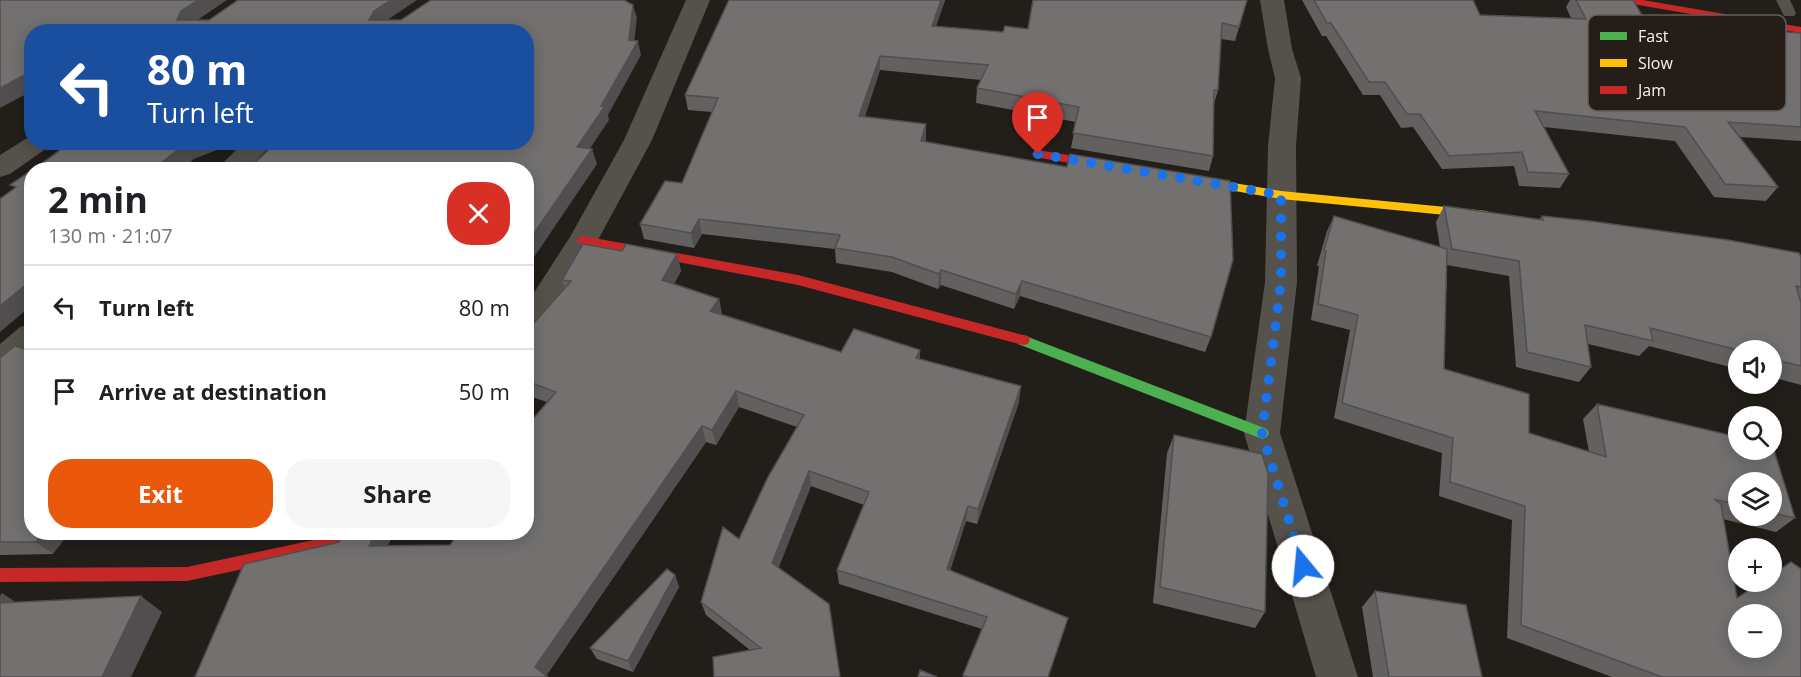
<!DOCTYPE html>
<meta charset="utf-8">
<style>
:root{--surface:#fff;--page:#f6f6f6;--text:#202124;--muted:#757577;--line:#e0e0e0;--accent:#ea580c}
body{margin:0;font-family:"Open Sans",sans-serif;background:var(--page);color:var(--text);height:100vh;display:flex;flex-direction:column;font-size:22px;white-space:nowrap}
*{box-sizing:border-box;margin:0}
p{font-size:20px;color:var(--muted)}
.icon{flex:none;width:33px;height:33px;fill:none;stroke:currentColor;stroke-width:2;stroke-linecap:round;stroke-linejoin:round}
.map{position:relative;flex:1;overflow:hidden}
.sheet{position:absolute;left:24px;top:162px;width:510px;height:378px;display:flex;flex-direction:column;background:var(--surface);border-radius:24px;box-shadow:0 3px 15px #0003}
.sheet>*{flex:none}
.hud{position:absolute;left:24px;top:24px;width:510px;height:126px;border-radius:24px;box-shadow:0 3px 15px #0003;background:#1a4fa0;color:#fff;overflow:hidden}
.buttons{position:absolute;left:1728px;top:340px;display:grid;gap:12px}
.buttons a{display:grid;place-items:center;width:54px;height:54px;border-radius:50%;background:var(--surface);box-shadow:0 3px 15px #0003;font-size:30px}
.pin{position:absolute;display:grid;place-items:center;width:51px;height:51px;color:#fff;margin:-62px -26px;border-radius:50% 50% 50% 0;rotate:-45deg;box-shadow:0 0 6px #0007}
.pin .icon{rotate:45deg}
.me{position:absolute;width:66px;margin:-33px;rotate:343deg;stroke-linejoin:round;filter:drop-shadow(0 0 4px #0008)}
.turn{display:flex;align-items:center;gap:21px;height:126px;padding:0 24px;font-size:27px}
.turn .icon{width:78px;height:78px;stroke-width:2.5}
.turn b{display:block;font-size:42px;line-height:51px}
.round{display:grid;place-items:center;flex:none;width:63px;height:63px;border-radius:24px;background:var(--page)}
.headline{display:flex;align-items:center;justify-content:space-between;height:102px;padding:0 24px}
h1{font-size:36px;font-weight:700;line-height:45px}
.cta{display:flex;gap:12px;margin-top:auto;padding:12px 24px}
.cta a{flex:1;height:69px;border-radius:24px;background:var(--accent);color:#fff;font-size:24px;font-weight:700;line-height:69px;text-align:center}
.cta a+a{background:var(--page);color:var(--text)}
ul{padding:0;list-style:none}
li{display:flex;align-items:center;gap:18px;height:84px;padding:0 24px;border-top:2px solid var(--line)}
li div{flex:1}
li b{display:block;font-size:22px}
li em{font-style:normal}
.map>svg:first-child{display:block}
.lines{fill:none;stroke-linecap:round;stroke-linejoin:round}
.lane{fill:#55514b;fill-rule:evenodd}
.street{fill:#55514b;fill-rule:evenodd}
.fast{fill:#4caf50;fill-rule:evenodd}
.slow{fill:#ffc107;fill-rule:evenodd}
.jam{fill:#c62828;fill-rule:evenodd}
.wall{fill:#636060;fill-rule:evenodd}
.shaded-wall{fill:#504e4e}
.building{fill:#737070;stroke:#504e4e;stroke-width:1.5;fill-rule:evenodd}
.route{stroke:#1a73e8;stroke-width:10;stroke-dasharray:0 18}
.key{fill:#251d17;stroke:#655d58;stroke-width:1.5}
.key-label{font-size:16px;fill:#f9f3ef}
</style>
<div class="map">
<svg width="1801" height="677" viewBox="0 0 1801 677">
<rect width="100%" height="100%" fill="#221e1a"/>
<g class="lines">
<path class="lane" d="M1776,0H1790L1796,13L1794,16H1784Z"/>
<path class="street" d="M686,0H710L652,140L598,240L538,342L526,345V305L570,237L624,140Z
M1260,0H1284L1292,49L1301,78L1296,146L1297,282L1280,433L1358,677H1316L1244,433L1265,282L1268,146L1275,78L1268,49Z
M32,135V142H50L47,148L10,174L0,177V155Z
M244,142H274L247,170H216Z
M32,324V355L12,372L0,376V344L20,327Z"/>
<path class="fast" d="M1023,335L1267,429L1269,433L1267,437L1262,439L1257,437L1018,344L1016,340L1018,336Z"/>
<path class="slow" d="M1187,175L1281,191L1487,211L1493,215L1487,219L1281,199L1183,182L1181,179L1183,176Z"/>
<path class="jam" d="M1622,0H1643L1801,27V33L1627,3Z
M1038,150L1112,162L1118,166L1112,170L1034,157L1032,154Z
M583,236L798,275L1023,335L1028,336L1030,340L1028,344L1023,345L798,285L579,243L577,240L579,237Z
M337,535L343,537L345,542L343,547L337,549L187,581L0,582V568L187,567Z"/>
</g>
<path class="wall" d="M729,0H945L936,26L1003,32L1028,29L1247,0L1235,41L1221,39L1218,90L1214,104L1213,156L1209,171L1071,148L1076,122L976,103L977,88L981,80L880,70L865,116L926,139L925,142L1211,337L1205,352L1020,296L1014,309L941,285L938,289L892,272L836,263L835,249L702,234L694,248L644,239L640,224L682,183L712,112L688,110L685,95Z
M1302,0H1473L1480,15L1571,18L1566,7L1570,0H1633L1643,17L1752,30L1801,33V141L1740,137L1778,187L1766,201L1714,197L1675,141L1544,127L1569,174L1560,188L1519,186L1514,166L1442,169L1413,127L1401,128L1380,95H1363L1326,36H1322Z
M1444,206L1539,220L1542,216L1590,221L1728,240L1799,253L1801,257V385L1772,377V351H1738V369L1649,346L1639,356L1588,344L1591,367L1579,382L1516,367L1509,276L1447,265L1444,369L1529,394V433L1589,452L1583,419L1597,404L1738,437V450H1772V444L1795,518L1776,532L1723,519L1737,598L1761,582H1772V575L1791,562L1801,569V677H1612L1507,638L1512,520L1439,496L1442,453L1334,418L1350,330L1311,320L1319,266H1317L1327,231L1334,216L1440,247L1436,222ZM1738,483H1772V516H1738ZM1738,615H1772V648H1738Z
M622,251L677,254L681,271L674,284L719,299L722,315L841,352L920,350V359L1019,402L977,524L966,521L950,571L1064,631L1048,677H963L982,629L839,584L837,570L864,505L811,486L778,568L840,677L750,650L706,615L701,602L739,539L797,427L739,407L716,445L706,442L546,676L388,546L450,545L526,532L547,402L526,395V332L565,288L562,280Z
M0,358L53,554L0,555Z
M1174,435L1265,612L1255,628L1153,603L1167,453Z
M675,575L679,587L633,672L597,659L590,648Z
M1375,591L1482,677H1373L1362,607Z"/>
<path class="shaded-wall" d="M198,0H227L190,25L177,20L181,11Z
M391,0H417L380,25L369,20L374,11Z
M941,0H945L931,40L932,26Z
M633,5L637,18L633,51L638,41L641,55L608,115L609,120L581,162L577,147L601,106L629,40Z
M880,56V70L860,131L859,116Z
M32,71V91L0,108V88Z
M926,124V139L921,156V141Z
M190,142H237L194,159L181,170H152L184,145Z
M592,149L597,164L528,266L526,262V245Z
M699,219L702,234L694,248L691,233Z
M677,254L681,271L667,296L662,280Z
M941,270V285L938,289L939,274Z
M32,280V305L0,332V306Z
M1022,281L1020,296L1014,309L1016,294Z
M719,299L722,316L710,311Z
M920,350V366L916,358Z
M1021,386L1019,402L977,524L978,509Z
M736,391L739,407L716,445L712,430Z
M702,426L706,442L545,677L535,667Z
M809,471L811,486L775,577L772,563Z
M968,506L966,521L946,583L947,569Z
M43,532H70L53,554L36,542Z
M376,532H395L380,560L369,546Z
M675,575L679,587L633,672L628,661Z
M2,593L26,609L0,606V596Z
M141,596L162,612L131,677H102Z"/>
<path class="building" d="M0,0H198L181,11L177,20H209L238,0H391L374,11L369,20H401L431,0H624L633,5L629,40L638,41L601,106H605L577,147L592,149L526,245V170H247L277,142H526V32H32V71L0,88Z
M729,0H941L932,26L1003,32L1005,26L1028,29L1033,0H1247L1239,27L1222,23L1218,90H1214L1213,156L1073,133L1079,107L977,88L988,65L880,56L859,116L926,124L921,141L1067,167L1070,154L1230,181L1233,260L1211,337L1022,281L1016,294L941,270L939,274L892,257L835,248L840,235L699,219L691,233L640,224L665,181L682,183L718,98L685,95Z
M1314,0H1473L1480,15L1586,19L1576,0H1633L1643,17L1744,22L1752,30L1801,33V127L1728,122L1778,187L1725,184L1685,127L1535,111L1569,174L1528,172L1522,152L1449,156L1420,114H1407L1385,82H1369L1331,23H1327Z
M71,142H190L184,145L152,170H33Z
M32,170V280L0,306V199L16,187L10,185Z
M1444,206L1543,220L1542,216L1590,221L1728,240L1799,253L1801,257V287L1796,286L1801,303V366L1772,359V351H1742L1650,328L1653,341L1585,325L1591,367L1527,352L1519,261L1452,249Z
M1334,216L1447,249L1444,369L1529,394V433L1606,457L1597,404L1738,437V450H1772V444L1795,518L1772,513V483H1738V505L1714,499L1721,504L1737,598L1761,582H1772V575L1791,562L1801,569V677H1662L1521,625L1525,506L1450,482L1453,438L1342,403L1358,315L1318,304L1326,251L1324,250ZM1738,615H1772V648H1738Z
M583,244L622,251L626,244L677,254L662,280L719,299L710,311L841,352L854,329L920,350L916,358L1021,386L978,509L968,506L947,569L1068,618L1048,677H968L963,675L987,617L837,570L869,492L809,471L772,563L829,604L840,677H714L713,657L761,648L701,602L723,527L739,539L768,477L804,415L736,391L712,430L702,426L535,667L548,677H195L244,564L339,542L343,532H376L369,546L450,545L459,532H526V427L556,392L526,381V332L571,281L562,280Z
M15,346L32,351V532H43L36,542H0V358Z
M1174,435L1262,454L1268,474L1265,612L1160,587Z
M667,569L675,575L628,661L590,648Z
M1375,591L1466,605L1482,677H1389Z
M141,596L102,677H0V603Z
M920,670L937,677H918Z"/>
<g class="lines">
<path class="route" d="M1038,154L1281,195V282L1262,433L1303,566"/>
</g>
<rect x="1588" y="15" width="198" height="96" rx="9" class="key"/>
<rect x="1600" y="32" width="27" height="8" fill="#4caf50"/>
<rect x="1600" y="59" width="27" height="8" fill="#ffc107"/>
<rect x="1600" y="86" width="27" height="8" fill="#c62828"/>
<g class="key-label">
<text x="1638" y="42">Fast</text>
<text x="1638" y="69">Slow</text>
<text x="1638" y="96">Jam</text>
</g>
</svg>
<div class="buttons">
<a><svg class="icon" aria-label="sound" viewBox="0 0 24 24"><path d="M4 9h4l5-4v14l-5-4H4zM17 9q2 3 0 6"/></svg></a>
<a><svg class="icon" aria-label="search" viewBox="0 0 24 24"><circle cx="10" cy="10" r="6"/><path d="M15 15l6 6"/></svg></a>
<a><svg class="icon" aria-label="layers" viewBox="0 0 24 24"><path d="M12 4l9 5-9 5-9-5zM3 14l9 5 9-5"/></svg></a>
<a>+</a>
<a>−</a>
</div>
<div class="pin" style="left:1038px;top:154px;background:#d93025"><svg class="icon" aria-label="arrive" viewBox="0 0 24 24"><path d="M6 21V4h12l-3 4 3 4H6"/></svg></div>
<svg class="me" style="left:1303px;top:566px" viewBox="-20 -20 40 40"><circle r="19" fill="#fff"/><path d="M0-13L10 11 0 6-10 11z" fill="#1a73e8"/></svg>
<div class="hud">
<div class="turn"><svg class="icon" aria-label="left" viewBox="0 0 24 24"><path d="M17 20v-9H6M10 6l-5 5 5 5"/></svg><div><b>80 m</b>Turn left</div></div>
</div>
<section class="sheet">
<div class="headline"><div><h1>2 min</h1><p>130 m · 21:07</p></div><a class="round" style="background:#d93025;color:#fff"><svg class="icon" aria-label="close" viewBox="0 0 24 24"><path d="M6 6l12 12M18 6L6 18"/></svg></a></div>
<ul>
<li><svg class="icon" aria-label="left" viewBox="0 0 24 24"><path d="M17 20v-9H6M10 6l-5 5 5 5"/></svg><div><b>Turn left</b></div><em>80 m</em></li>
<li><svg class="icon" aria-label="arrive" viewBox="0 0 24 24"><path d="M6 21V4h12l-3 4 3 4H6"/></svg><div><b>Arrive at destination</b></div><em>50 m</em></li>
</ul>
<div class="cta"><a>Exit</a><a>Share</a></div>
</section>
</div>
